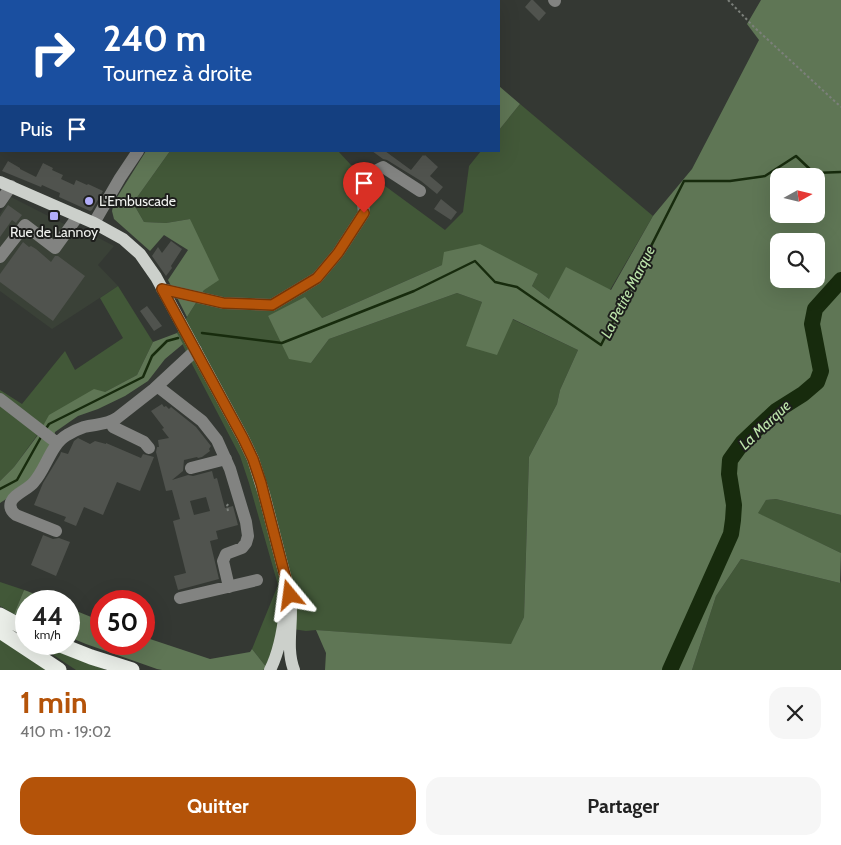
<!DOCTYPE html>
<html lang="fr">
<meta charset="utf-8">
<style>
:root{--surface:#fff;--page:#f6f6f6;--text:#222;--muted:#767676;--accent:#b45309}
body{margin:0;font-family:Cabin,sans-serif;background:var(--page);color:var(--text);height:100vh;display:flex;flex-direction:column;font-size:19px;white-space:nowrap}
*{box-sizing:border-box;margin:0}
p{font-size:16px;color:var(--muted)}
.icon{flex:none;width:28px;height:28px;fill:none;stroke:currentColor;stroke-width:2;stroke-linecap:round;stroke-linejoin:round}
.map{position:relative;height:670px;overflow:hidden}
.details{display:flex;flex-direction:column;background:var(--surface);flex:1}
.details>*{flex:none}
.hud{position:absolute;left:0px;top:0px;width:500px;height:152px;box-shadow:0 5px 20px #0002;background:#1a4fa0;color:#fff;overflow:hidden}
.needle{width:32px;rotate:82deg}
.buttons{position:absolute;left:770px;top:168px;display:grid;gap:10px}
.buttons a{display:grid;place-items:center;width:55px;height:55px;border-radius:10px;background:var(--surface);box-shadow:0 5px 20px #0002;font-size:25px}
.speed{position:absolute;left:15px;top:590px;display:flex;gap:10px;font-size:25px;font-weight:700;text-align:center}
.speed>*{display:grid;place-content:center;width:65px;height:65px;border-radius:50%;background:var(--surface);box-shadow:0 5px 20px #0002;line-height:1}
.speed small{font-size:12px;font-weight:400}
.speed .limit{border:8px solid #d22;background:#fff;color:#111}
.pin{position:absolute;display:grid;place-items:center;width:42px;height:42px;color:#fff;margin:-51px -21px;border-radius:50% 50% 50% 0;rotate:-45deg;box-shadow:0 0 5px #0007}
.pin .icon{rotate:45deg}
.me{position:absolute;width:55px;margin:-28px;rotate:344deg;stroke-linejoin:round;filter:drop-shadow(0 0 4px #0008)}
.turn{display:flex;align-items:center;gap:18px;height:105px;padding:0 20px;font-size:22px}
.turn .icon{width:65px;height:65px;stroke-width:2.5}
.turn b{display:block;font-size:35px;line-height:42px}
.then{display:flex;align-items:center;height:48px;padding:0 20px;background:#0003;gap:10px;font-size:19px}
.round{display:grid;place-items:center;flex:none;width:52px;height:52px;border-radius:15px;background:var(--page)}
.head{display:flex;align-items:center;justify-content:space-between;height:85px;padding:0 20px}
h1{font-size:30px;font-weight:700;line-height:38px;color:var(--accent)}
.button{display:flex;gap:10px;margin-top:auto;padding:10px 20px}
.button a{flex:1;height:58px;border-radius:15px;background:var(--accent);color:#fff;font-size:20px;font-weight:700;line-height:58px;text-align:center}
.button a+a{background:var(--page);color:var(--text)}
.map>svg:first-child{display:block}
.built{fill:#3a4137}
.green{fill:#425838}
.forest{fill:#5f7655;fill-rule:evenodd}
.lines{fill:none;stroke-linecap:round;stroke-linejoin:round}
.stream{stroke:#172b0d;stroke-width:2.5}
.river{stroke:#172b0d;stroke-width:16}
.building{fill:#50534e;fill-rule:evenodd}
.path{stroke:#7c807b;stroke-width:2;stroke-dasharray:2.5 2.5;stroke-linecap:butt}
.minor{stroke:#828381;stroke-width:12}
.major{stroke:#ccd0cb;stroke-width:12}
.highway{stroke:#eaeee8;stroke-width:15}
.route-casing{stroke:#753606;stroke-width:12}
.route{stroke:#b45309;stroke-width:9}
.poi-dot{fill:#b2adfa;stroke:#1d1e1c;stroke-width:2}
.labels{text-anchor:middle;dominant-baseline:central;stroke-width:4;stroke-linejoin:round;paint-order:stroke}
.poi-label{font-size:14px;fill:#f1f3f0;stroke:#1d1e1c;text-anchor:start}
.water-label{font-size:15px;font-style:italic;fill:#bce4aa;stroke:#1d1e1c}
</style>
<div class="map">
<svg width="841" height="670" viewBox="0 0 841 670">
<rect width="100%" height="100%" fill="#343833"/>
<path class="built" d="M11,197L74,229L95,236L114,246L98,265L118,286L52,329L0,291V214Z"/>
<path class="green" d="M520,104L653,216L610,290L549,299L532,286L538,274L442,265L322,318L268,316L278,335L311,363L329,339L457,293L482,302L467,346L512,319L578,350L560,390L557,404L529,457L524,617L511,645L316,630L306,631L279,627L267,668L252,649L278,585L249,483L240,456L193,366L177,333L204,290L190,219L166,223L144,222L133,203L170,151H338L351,165L381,183L445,230L463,212L469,166L481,151H499V130Z
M118,286L153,342L137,375L105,392L38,434L14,467L0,481V390L22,404L65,351L75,370L123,338L100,298Z
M776,499L841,515V553L757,513L766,500Z
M741,559L840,583L841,580V670H692L716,596Z
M0,582L24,590L14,614L0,606Z
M0,639L47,670H0Z
M37,644H38L106,670H76Z"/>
<path class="forest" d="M761,0H841V515L776,499L766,500L758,513L841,553L840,583L741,559L716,596L692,670H325L326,653L316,630L511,644L524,617L529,457L557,404L560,390L578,350L513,319L497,355L466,346L482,302L457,293L329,339L311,363L289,359L268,316L305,297L322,318L442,265L444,252L480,244L538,274L532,286L549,299L566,267L611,290L653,216L692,169L759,40L747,24ZM779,176H816V214H779ZM779,241H816V279H779Z
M499,86L520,104L499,130Z
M146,151H170L133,203L144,222L166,223L190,219L219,280L204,290L187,317L168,280L188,250L164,235L150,251L114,219L112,211L114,202Z
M177,333L183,344L165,359L148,381L125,396L98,409L78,416L55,432L54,438L29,484L0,503V481L14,467L38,435L49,415L94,389L105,392L137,375L153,342Z
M24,590L27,591L52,601H26V619L14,614Z
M69,608L101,621V644H144V637L210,659L250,652L252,649L267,668L263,670H162L157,669L86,644L69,637Z"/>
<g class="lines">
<path class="stream" d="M202,333L282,343L414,291L475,261L495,282L517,287L601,345L684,181H730L765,176L796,156L814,173L841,172
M45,430L49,424L143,377L152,356L167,341L178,338
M0,489L17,480L41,437"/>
<path class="river" d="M670,670L731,534L733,520L734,505L729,474L730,460L743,442L776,411L803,394L817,382L821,371L812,324L815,309L841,280"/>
</g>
<path class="building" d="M531,0H533L546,13L539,21L525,7Z
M372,151H385L411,170L423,155L424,156L425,155L438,167L430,176L443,187L437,194L421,181L387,160L383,159Z
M8,161L20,168V169L36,177L43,163L53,168L52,170L63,175L61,179L74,185L76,180L87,185L88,184L103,191L92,210L90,211L59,197L60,193L53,190L42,185L41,187L2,171Z
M441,199L457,212L451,220L434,209Z
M8,205L22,215L16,223L12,220L0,237V217Z
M171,241L182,249L171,266L172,268L166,276L152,256L158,247L162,253Z
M23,242L29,247L31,246L36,249L51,262L55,256H58L85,276L53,321L0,282V274Z
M147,306L162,326L154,331L140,311Z
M162,404L164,407L166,406L169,409L171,407L196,427L211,446L209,449L210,451L202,457L198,458L197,457L184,460L183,471L172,480L188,475L193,476L212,471L214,479L217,478L225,508L233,506L238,525L216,531L218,539L210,541L219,579L178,590L174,576L186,573L173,521L180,519L172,490L166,491L156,452L157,447H159L158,440L169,438L162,429L164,428L151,411ZM206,497L210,511L194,515L190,501Z
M78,438L90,444L95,441L106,444V443L141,458L143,454L154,457L140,491L117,482L103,515L84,507L76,526L64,521L66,517L34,505L43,483L60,455L61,452L68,454L74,441Z
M43,535L53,539L59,538L70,542L56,576L31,565Z"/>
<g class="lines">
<path class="path" d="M728,0L754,27L841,107
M228,511L227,506L228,504"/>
<path class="minor" d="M554,0L555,1
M260,1L262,0
M0,202L11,186
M94,223L120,178L138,151
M0,257L25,225L55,248L78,216
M162,289L223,303L272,305L317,278L338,253L364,213L361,185L369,174L383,167L420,191
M157,386L202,421L217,440L230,469L246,522L248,536L246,543L242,548L226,554L223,561L229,587
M0,399L57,443
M111,422L113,427L144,442L149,448
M191,468L226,459
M56,531L16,515C12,512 9,508 11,502C14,494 29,489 34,482C46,469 51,444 67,435C72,432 78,429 84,427C96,424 107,425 117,418L154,389L196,350
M180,598L257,580"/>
<path class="major" d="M0,182L94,223L123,239L140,254L156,277L243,438L253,459L264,494L290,595C294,620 285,647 294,670
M270,670C279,652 283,630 285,610"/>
<path class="highway" d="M0,615L26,629
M0,631L59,670
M58,644L91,657L132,670"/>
</g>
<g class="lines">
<g class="route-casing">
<path id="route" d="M290,595L261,483L253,459L243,438L162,289L223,303L272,305L317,278L338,253L364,213"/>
</g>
<use href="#route" class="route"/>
</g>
<g class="poi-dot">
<circle cx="89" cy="201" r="5"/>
<rect x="49" y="211" width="10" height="10" rx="2.5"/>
</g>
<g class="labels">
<g class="poi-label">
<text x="99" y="201">L'Embuscade</text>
<text x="54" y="232" text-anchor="middle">Rue de Lannoy</text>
</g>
<g class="water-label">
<text transform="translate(628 292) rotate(-63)">La Petite Marque</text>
<text transform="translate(765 425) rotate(-43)">La Marque</text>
</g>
</g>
</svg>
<div class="buttons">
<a><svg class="needle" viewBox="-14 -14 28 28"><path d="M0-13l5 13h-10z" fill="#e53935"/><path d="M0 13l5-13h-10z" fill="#767676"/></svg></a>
<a><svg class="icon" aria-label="search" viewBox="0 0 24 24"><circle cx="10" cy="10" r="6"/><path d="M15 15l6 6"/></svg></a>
</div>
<div class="speed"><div>44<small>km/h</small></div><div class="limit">50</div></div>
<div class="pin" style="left:364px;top:213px;background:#d93025"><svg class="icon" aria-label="arrive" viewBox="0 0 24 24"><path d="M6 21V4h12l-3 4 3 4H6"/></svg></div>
<svg class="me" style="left:290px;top:595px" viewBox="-20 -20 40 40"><path d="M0-17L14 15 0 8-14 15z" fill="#b45309" stroke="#fff" stroke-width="4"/></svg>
<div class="hud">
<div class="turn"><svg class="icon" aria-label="right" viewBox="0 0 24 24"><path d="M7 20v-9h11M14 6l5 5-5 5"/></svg><div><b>240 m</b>Tournez à droite</div></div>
<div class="then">Puis<svg class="icon" aria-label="arrive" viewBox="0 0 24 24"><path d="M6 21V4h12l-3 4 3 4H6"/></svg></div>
</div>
</div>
<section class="details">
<div class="head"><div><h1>1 min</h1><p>410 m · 19:02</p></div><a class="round"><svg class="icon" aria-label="close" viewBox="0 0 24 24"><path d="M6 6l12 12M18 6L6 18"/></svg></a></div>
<div class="button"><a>Quitter</a><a>Partager</a></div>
</section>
